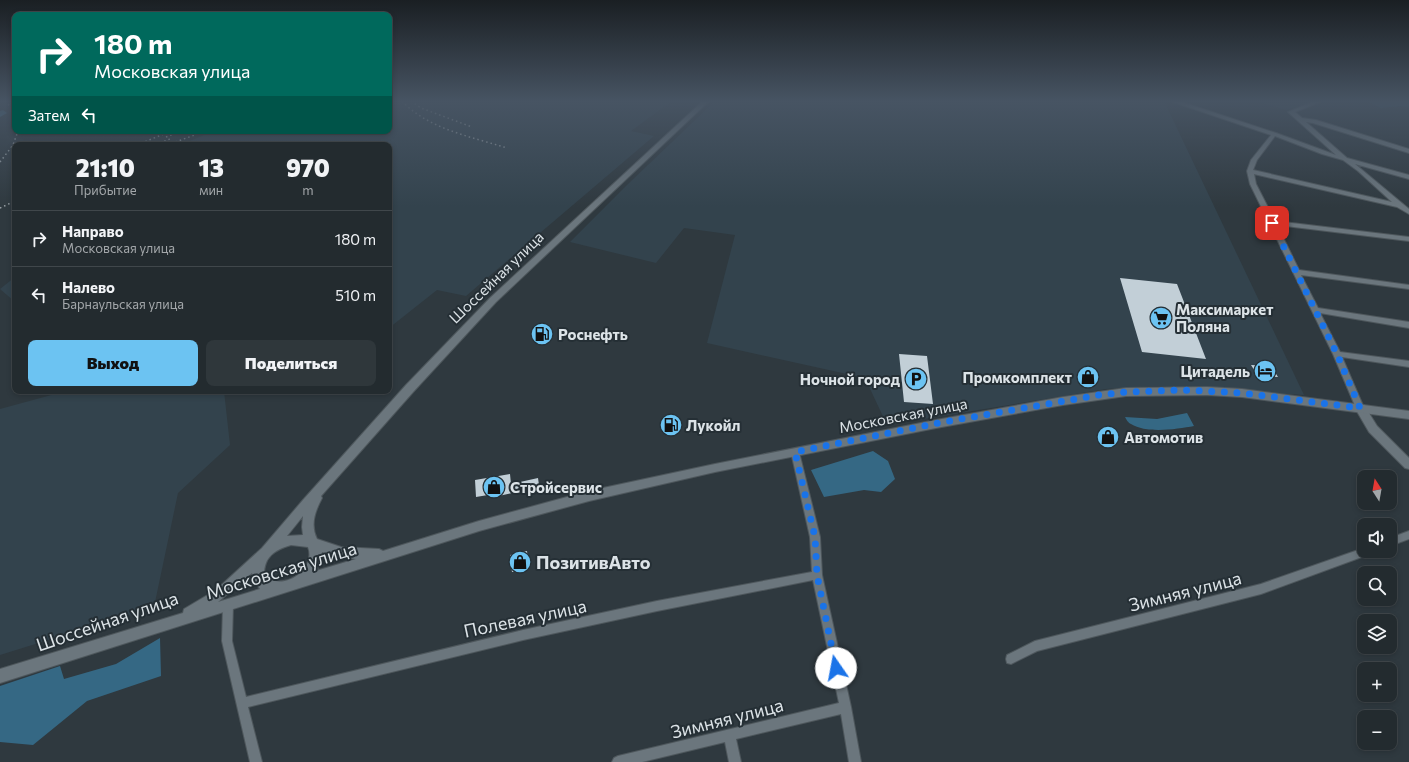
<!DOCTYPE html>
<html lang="ru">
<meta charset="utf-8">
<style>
:root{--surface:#232b2f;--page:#2f373b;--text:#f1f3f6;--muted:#a3a7aa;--line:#40474b;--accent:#6cc3f2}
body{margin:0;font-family:Commissioner,sans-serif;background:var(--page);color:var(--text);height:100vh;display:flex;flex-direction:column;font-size:15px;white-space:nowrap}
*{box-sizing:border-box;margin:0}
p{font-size:13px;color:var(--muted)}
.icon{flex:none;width:22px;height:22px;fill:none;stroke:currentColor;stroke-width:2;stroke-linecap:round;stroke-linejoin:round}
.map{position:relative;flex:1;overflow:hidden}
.details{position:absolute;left:12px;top:142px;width:380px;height:252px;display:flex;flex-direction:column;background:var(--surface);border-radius:8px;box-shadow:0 2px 6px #0003,0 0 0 1px var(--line)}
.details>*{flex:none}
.banner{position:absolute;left:12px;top:12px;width:380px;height:122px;border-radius:8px;box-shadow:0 2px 6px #0003,0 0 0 1px var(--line);background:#00695c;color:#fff;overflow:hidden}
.needle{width:26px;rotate:349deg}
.tools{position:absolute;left:1357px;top:470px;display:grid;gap:8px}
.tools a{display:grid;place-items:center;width:40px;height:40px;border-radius:8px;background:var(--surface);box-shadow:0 2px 6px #0003,0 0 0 1px var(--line);font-size:20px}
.pin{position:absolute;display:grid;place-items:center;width:34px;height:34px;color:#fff;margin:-17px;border-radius:8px;box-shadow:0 2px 6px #0006}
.me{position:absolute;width:44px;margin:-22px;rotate:348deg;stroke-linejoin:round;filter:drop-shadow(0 0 3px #0008)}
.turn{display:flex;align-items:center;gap:14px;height:84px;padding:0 16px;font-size:18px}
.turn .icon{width:52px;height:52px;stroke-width:2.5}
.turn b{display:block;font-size:28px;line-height:34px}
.then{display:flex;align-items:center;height:38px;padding:0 16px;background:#0003;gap:8px;font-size:15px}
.eta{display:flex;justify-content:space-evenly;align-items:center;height:68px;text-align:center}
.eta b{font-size:24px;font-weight:800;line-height:28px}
.cta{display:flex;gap:8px;margin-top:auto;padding:8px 16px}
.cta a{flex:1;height:46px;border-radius:8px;background:var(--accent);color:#111;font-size:16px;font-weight:800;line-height:46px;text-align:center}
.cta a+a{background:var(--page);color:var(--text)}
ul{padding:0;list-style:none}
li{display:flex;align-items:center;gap:12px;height:56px;padding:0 16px;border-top:1px solid var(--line)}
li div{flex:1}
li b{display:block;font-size:15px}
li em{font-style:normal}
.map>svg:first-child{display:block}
.built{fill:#33434d}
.green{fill:#2e5064}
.forest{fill:#356884}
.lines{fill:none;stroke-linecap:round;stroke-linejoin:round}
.river{fill:#3f728f;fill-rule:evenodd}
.building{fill:#c2cfd7}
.minor-casing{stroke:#4e575c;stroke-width:2}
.tertiary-casing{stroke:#4e575c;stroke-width:2}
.secondary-casing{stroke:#4e575c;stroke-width:2}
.minor{fill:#6b767d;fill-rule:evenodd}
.tertiary{fill:#6b767d;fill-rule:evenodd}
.secondary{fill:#6b767d;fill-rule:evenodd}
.rail{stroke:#9aa2a7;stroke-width:1.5;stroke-dasharray:1.5 3;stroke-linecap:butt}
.route{stroke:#1a73e8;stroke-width:7;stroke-dasharray:0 12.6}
.labels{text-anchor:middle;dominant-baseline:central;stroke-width:4;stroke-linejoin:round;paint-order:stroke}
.street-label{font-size:15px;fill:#dce3e7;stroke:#252f35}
.poi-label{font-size:15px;font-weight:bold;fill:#dce3e7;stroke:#252f35;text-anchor:start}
.near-poi-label{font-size:18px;font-weight:bold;fill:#dce3e7;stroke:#252f35;text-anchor:start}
.near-street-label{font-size:18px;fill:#dce3e7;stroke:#252f35}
</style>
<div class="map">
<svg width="1409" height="762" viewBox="0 0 1409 762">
<rect width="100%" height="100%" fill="#2f393f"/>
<path class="built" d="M389,101H672L631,131L654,136L466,296L437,290L389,328V145H180L214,131H389Z
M715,101H1164L1304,395L1158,386L1106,389L887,425L865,378L707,343L735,235L684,228L656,263L570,242L627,185Z
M1257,101H1318L1286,110Z
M15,277V302L0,289Z
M66,391H224L230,445L178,493L154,607L0,655V409Z"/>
<path class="green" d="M1367,101H1409V107L1400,106L1381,108Z"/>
<path class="forest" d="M1187,413L1194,426C1177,429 1147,434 1131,424C1128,423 1126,419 1125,417L1157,419Z
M873,451L888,461L895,479L881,492L864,490L824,497L811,470Z
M160,638L161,676L87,701L33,745L0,742V686L60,666L64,679L116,664Z"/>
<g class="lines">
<path class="river" d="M3,110L7,113L0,117V111Z"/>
</g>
<path class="building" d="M1120,278L1177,284L1206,359L1142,352Z
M899,354L927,356L933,404L904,402Z
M1251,365L1271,366L1278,377L1258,376Z
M510,474L511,484L538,478L539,485L512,490V493L494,497V494L476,497L475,480Z
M527,551L529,568L512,572L510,555Z"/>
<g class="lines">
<g class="minor-casing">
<path id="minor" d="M1173,101H1179L1276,133L1336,155L1288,112L1314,101H1320V102L1295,112L1302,118L1316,120L1409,149V153L1313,123L1306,122L1347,158L1409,175V179L1355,164L1409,209V214L1397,207L1254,174L1256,184L1275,221L1409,237V241L1277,225L1299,270L1409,285V289L1301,275L1318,308L1409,322V328L1320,313L1340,352L1409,361V367L1342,357L1364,408L1363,410H1357L1356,408L1333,354L1250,184L1247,171L1251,160L1271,135L1173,102ZM1275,136L1322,154L1343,160L1358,171L1392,202L1253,170L1257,160Z
M795,449L798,450L799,452L820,537L822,575L851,707L861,762H849L841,714L736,739L741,762H729L725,742L642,762H612L614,758L618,756L839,703L813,580L657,611L523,640L248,707L262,762H250L222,641L223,605L224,602L228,600L232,602L233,605L232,641L246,697L523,630L657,601L812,572L810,537L791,452L792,450Z
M1409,531V539L1390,546V538Z
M1364,548V551H1372L1370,554L1261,594L1037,651L1011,664L1007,663L1006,659L1007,655L1035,641L1261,584Z"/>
</g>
<g class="tertiary-casing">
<path id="tertiary" d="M1360,404L1364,405L1377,426L1409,458V469L1405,468L1369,432L1355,408L1356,405Z"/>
</g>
<g class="secondary-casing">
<path id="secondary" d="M703,101H709L496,302L414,391L321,496L322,498C315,511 310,525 317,539L341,547L379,549L383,551L479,521L589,491L715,464L936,420L1063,397L1126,388L1207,387L1242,389L1409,411V419L1242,397L1207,395L1126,396L1063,405L936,428L715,472L589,501L479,531L0,683V669L183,613L184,609L216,590L262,548L303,500L406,385L490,298ZM303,516L302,527L303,535L287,536ZM291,545L308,547C317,570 281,593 264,575C264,557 274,550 291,545ZM322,552L341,557L356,559L316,571L321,562ZM252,573L254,581L260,589L218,602Z"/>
</g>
<use href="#minor" class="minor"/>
<use href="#tertiary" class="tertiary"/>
<use href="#secondary" class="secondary"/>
<path class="rail" d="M5,101L15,111
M402,101C428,129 472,137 507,148
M411,101L421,108L472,127
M166,137L181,131
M137,145L171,131
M156,145L172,138
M167,145L206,131
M0,162L13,145L18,131
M0,208L15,201"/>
</g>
<linearGradient id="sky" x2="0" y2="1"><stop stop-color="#1a1f23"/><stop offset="0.49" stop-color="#475463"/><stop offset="1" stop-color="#475463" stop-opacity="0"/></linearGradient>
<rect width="1409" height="207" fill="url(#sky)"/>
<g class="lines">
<path class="route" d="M836,668L817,575L815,537L795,452L944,422L1099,395L1126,392L1184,390L1242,393L1360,408L1337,354L1272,223"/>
</g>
<defs>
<g id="supermarket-disc" transform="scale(1.15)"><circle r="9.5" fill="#6cc3f2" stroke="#252f35"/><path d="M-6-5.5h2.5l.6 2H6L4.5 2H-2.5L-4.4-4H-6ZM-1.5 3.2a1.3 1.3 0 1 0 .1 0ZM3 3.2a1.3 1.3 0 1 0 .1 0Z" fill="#111"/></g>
<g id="fuel-disc" transform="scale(1.15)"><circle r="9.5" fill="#6cc3f2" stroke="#252f35"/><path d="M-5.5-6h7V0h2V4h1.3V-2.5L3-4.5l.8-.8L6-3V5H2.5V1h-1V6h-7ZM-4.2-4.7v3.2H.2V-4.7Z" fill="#111"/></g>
<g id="hotel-disc" transform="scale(1.15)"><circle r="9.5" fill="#6cc3f2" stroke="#252f35"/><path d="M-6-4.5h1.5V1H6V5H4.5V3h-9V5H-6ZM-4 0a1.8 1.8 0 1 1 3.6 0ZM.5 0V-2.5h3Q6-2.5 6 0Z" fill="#111"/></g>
<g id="shop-disc" transform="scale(1.15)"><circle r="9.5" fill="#6cc3f2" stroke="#252f35"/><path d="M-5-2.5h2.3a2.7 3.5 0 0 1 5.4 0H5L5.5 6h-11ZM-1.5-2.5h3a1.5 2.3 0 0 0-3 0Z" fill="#111"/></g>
<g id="parking-disc" transform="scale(1.15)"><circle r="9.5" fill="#6cc3f2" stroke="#252f35"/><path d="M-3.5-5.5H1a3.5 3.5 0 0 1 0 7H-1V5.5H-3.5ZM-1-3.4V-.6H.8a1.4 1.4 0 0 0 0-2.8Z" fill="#111"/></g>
</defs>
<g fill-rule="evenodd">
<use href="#supermarket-disc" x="1161" y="318"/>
<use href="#fuel-disc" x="542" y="334"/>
<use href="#hotel-disc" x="1265" y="371"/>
<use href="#shop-disc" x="1088" y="377"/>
<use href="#parking-disc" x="916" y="379"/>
<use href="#fuel-disc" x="671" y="425"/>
<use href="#shop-disc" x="1108" y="437"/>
<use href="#shop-disc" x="494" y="487"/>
<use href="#shop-disc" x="520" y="562"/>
</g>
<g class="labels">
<g class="street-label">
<text transform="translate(496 277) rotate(-44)">Шоссейная улица</text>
<text transform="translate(903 415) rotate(-11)">Московская улица</text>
</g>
<g class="poi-label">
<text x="1176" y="309">Максимаркет<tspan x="1176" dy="17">Поляна</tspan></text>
<text x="558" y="334">Роснефть</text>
<text x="1250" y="371" text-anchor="end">Цитадель</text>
<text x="1072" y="377" text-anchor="end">Промкомплект</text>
<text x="900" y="379" text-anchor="end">Ночной город</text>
<text x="686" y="425">Лукойл</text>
<text x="1124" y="437">Автомотив</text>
<text x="510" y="487">Стройсервис</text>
</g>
<g class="near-poi-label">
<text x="536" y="562">ПозитивАвто</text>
</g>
<g class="near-street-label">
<text transform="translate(281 570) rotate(-17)">Московская улица</text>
<text transform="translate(1185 591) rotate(-14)">Зимняя улица</text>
<text transform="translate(525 618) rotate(-12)">Полевая улица</text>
<text transform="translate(107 621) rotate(-19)">Шоссейная улица</text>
<text transform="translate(727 718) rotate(-14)">Зимняя улица</text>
</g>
</g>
</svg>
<div class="tools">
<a><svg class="needle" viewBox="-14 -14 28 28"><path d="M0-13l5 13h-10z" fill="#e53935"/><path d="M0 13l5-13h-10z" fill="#a3a7aa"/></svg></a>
<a><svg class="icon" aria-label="sound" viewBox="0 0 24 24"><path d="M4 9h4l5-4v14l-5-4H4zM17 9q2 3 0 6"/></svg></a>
<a><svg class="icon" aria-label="search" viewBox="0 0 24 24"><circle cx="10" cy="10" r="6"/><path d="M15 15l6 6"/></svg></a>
<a><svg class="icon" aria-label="layers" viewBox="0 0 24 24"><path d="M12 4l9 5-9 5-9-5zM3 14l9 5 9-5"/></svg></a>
<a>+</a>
<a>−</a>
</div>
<div class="pin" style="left:1272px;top:223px;background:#d93025"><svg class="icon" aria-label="arrive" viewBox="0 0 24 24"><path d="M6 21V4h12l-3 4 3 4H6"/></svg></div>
<svg class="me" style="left:836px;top:668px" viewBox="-20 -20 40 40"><circle r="19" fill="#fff"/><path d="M0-13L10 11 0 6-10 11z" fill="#1a73e8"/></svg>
<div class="banner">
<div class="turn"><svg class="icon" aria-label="right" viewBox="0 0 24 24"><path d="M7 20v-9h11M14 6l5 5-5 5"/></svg><div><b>180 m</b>Московская улица</div></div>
<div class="then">Затем<svg class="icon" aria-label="left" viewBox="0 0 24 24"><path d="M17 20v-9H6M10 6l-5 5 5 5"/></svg></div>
</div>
<section class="details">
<div class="eta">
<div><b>21:10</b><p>Прибытие</p></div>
<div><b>13</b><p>мин</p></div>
<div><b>970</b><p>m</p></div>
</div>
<ul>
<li><svg class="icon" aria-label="right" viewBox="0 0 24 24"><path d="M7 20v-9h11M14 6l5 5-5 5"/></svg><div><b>Направо</b><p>Московская улица</p></div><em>180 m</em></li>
<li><svg class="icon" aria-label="left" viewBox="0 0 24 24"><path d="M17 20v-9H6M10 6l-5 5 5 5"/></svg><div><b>Налево</b><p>Барнаульская улица</p></div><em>510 m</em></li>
</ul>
<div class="cta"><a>Выход</a><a>Поделиться</a></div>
</section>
</div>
